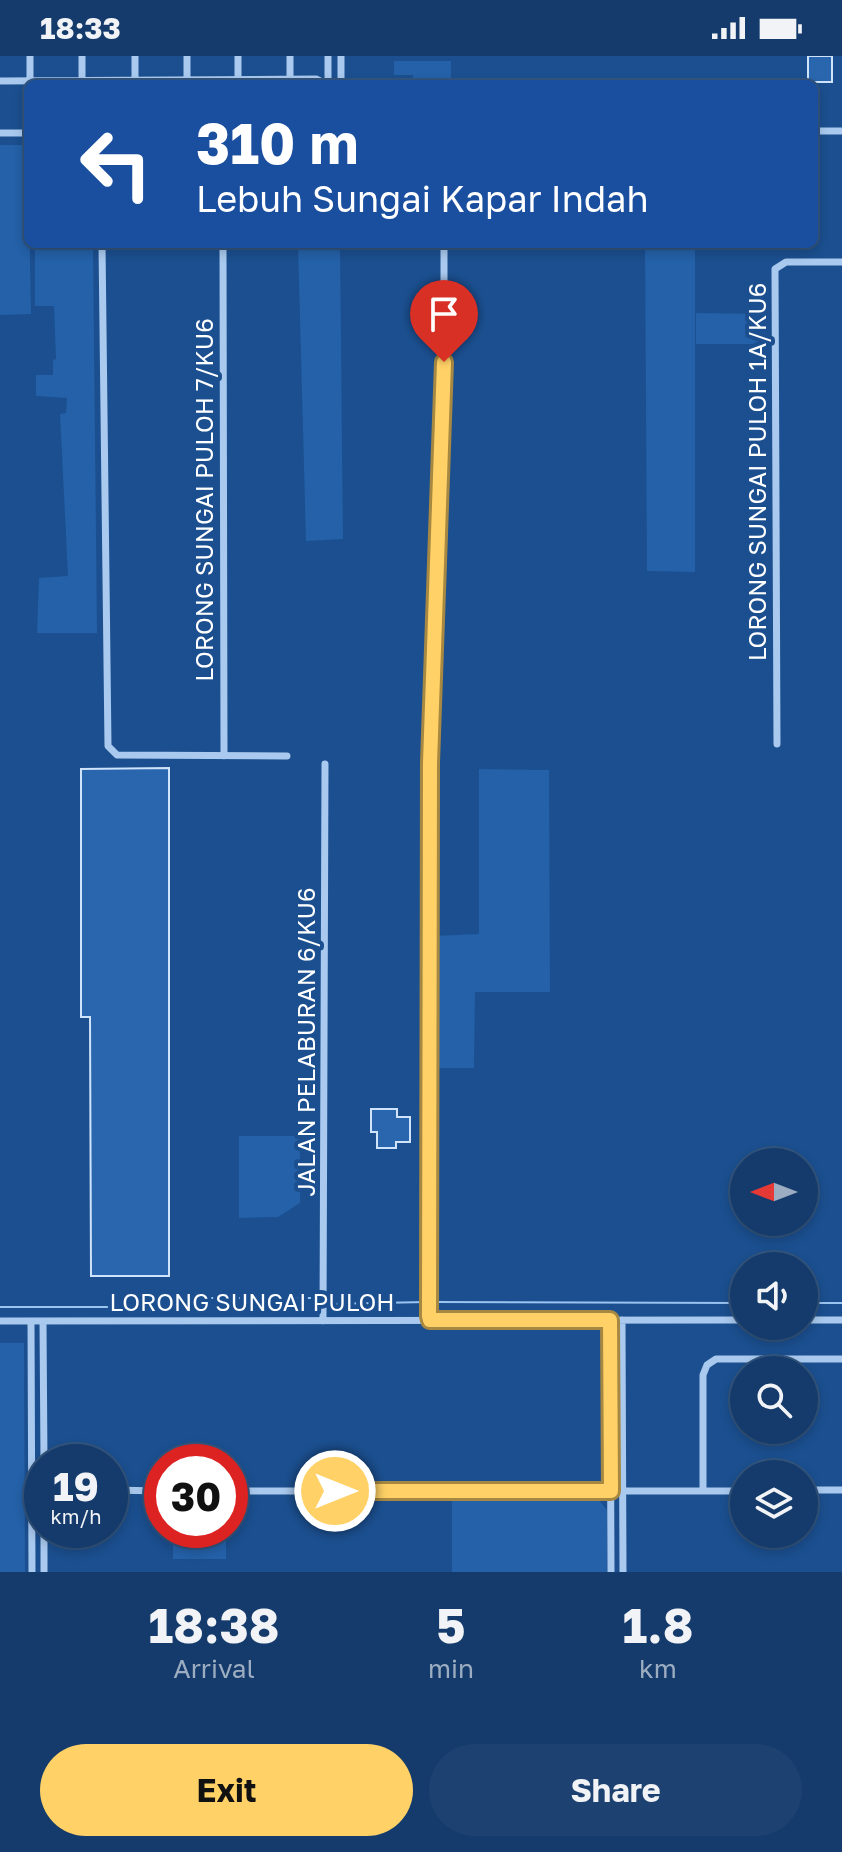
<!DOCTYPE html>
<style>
:root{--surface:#143b6b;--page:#1d4271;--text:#f1f3f6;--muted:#9dadc1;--line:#33557e;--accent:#ffd166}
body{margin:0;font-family:"Golos Text",sans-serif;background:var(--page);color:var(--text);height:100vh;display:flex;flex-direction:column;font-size:30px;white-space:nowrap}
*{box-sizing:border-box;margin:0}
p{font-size:26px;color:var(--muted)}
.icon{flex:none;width:44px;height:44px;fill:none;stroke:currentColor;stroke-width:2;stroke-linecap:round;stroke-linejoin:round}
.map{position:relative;height:1516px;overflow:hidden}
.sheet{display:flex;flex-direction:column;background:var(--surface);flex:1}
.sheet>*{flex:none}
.guide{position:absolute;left:24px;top:24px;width:794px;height:168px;border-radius:12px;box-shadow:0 4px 12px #0003,0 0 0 2px var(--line);background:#1a4fa0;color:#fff;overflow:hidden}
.needle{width:52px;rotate:270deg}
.tools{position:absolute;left:730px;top:1092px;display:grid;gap:16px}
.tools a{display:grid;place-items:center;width:88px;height:88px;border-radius:50%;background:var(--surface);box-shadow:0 4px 12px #0003,0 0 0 2px var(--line);font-size:40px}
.speed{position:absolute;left:24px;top:1388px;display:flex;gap:16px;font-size:40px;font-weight:700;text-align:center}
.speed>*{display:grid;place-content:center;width:104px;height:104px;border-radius:50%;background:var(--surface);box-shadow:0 4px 12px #0003,0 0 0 2px var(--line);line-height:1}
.speed small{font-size:20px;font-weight:400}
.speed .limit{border:12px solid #d22;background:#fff;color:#111}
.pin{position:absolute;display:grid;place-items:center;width:68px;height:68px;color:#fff;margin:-82px -34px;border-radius:50% 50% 50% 0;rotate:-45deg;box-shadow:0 0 8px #0007}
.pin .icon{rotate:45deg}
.me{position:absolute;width:88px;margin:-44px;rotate:90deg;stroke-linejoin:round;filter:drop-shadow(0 0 6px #0008)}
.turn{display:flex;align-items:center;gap:28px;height:168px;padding:0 40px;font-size:36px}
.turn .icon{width:104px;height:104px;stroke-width:2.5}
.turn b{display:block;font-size:56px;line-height:68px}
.eta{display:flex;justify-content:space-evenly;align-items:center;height:136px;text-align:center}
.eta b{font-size:48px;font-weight:700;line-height:56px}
.action{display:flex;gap:16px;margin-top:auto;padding:16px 40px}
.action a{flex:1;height:92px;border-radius:48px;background:var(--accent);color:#111;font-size:32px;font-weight:700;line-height:92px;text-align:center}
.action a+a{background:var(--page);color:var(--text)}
.status{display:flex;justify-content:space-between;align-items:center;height:56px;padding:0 40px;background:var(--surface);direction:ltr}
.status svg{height:22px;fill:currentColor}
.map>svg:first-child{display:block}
.green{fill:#2461a8}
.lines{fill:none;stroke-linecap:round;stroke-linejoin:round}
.stream{stroke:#9cc4f0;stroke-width:2}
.building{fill:#2a66ad;stroke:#cfe3fa;stroke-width:2}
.minor{stroke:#a9c9ee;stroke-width:7}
.route-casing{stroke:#a68842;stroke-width:20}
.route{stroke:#ffd166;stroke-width:14}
.labels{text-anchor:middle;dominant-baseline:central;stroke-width:8;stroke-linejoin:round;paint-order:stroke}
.street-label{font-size:24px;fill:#fff;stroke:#1b4f8f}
</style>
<div class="status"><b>18:33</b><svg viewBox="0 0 49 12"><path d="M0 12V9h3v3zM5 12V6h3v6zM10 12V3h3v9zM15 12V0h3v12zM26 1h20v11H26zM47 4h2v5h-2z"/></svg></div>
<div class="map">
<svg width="842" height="1516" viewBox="0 0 842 1516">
<rect width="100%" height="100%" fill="#1b4f8f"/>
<path class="green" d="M394,5H451V27H413V19H394Z
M0,89H28L31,258L0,259Z
M35,188H93L97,577H37L39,522L68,520L60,358L66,357L67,342L36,340V319H53V304L56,303L54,250H35Z
M298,188H340L343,483L306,485Z
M645,188H695V516L647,515Z
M696,257L765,258V288H696Z
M479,713L549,714L550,936H475L474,1012H436L434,880L479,878Z
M239,1080H300V1147L278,1161L239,1162Z
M0,1287H24L25,1516H0Z
M452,1442L598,1443L607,1454V1516H452Z
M173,1474H226V1503H173Z"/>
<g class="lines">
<path class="stream" d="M433,1246L744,1247
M804,1247H842
M326,1248L427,1246
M0,1251H172L173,1242H314L315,1249H319"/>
</g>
<path class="building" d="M808,0H832V26H808Z
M169,712V1220H91L90,961H81V713Z
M371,1053H397V1061H410V1086H396V1092H377V1076H371Z"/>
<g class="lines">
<path class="minor" d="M135,0V24
M187,0V24
M238,0V23
M290,0V23
M328,0V28
M30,24V0
M82,24V0
M0,25L316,23L326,28
M341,28V0
M814,75H842
M0,77H28
M102,188L108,690L117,699L287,700
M223,188L224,700
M777,688L775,213L786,206H842
M430,1264V739L444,337V188
M610,1264L611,1516
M622,1264L623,1516
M804,1264H842
M0,1265L744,1264
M31,1265L32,1516
M43,1265L44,1406
M323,1265L325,708
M110,1434L162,1435
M804,1434H842
M230,1435H744
M703,1435V1319L707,1309L716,1303H842
M44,1474V1516"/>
</g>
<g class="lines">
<g class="route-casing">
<path id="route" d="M335,1435H611L610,1264H430L429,1260L430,707L444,306"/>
</g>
<use href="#route" class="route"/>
</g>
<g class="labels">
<g class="street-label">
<text transform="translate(756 416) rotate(-90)">LORONG SUNGAI PULOH 1A/KU6</text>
<text transform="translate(203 444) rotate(-90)">LORONG SUNGAI PULOH 7/KU6</text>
<text transform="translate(305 986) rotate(-90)">JALAN PELABURAN 6/KU6</text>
<text x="252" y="1245">LORONG SUNGAI PULOH</text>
</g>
</g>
</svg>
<div class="tools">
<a><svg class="needle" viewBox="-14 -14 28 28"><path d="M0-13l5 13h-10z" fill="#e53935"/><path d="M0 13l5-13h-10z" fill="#9dadc1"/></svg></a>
<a><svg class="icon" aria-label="sound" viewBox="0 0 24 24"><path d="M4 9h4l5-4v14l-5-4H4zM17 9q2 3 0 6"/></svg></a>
<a><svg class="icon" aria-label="search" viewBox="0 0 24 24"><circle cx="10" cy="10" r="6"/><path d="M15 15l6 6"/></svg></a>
<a><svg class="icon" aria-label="layers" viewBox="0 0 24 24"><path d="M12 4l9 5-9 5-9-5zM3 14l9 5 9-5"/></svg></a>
</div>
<div class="speed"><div>19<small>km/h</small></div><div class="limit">30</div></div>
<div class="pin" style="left:444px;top:306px;background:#d93025"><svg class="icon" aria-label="arrive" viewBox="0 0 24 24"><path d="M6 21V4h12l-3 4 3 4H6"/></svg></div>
<svg class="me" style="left:335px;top:1435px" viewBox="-20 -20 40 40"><circle r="17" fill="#ffd166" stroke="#fff" stroke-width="3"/><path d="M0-11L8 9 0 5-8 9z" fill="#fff"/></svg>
<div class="guide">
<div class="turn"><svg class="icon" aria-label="left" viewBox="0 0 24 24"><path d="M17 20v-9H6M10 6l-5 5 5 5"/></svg><div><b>310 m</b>Lebuh Sungai Kapar Indah</div></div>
</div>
</div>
<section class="sheet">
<div class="eta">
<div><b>18:38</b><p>Arrival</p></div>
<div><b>5</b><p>min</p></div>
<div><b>1.8</b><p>km</p></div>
</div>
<div class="action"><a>Exit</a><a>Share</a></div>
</section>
